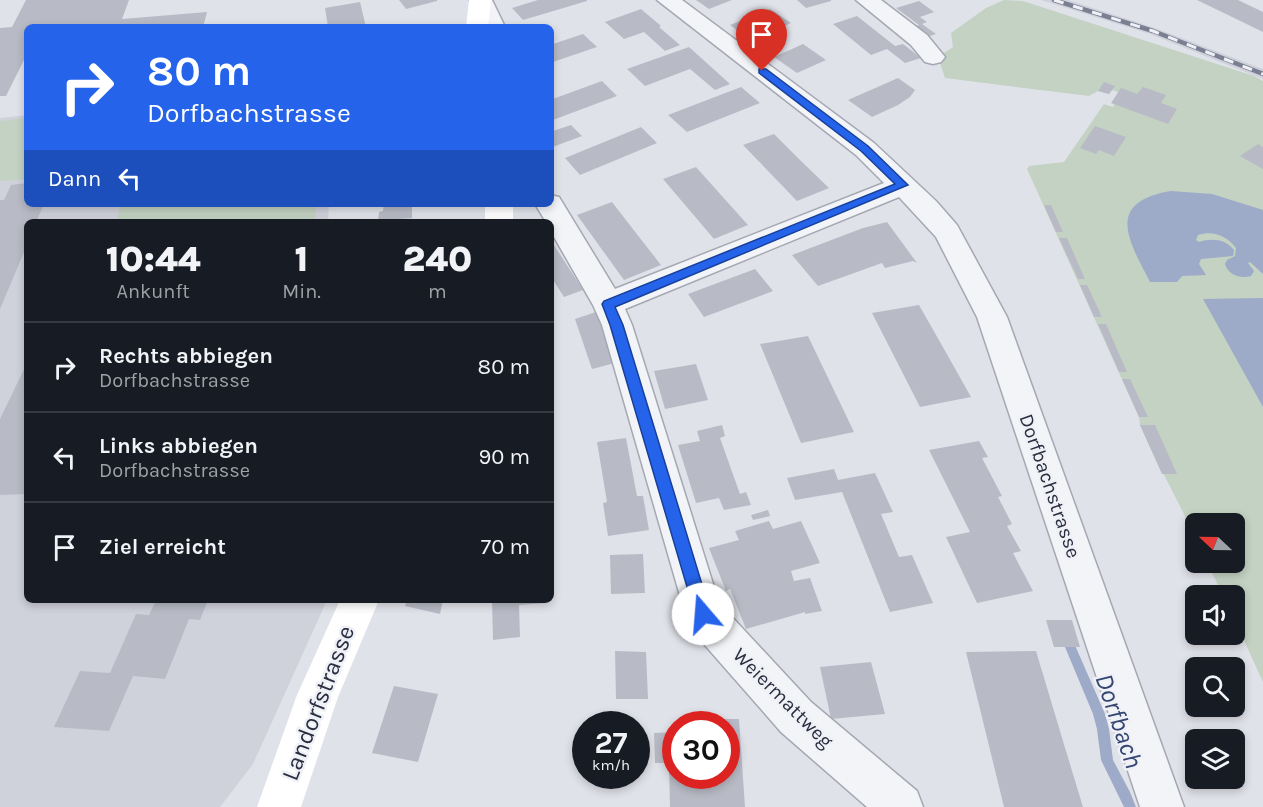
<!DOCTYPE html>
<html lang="de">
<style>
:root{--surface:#171b24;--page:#242831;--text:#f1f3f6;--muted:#9ea1a6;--line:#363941}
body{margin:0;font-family:Karla,sans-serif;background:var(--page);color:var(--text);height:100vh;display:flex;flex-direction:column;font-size:22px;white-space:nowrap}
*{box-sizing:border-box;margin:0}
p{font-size:20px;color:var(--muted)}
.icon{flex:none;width:33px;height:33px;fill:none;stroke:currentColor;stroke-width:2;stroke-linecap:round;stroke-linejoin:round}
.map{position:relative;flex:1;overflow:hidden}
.sheet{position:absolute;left:24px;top:219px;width:530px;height:384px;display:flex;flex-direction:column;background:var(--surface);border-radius:9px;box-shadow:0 3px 9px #0003}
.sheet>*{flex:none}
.guide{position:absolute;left:24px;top:24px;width:530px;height:183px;border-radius:9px;box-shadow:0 3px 9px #0003;background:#2563eb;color:#fff;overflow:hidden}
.needle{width:39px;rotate:292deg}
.controls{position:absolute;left:1185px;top:513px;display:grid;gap:12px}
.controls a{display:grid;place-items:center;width:60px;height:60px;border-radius:9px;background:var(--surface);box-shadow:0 3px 9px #0003;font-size:30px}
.speed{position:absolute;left:572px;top:711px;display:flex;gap:12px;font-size:30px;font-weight:700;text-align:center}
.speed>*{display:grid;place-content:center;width:78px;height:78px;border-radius:50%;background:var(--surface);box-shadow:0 3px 9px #0003;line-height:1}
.speed small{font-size:15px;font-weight:400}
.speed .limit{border:9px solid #d22;background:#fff;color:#111}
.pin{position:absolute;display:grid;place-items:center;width:51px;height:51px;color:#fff;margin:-62px -26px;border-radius:50% 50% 50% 0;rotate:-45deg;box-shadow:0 0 6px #0007}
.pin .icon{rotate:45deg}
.me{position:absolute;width:66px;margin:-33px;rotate:342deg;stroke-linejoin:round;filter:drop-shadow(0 0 4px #0008)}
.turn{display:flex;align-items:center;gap:21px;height:126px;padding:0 24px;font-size:27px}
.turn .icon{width:78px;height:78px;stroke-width:2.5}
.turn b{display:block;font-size:42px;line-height:51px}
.then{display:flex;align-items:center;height:57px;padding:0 24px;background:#0003;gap:12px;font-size:22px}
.eta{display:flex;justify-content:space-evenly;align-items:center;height:102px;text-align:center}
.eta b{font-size:36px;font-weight:800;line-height:42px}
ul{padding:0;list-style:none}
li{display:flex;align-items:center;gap:18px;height:90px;padding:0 24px;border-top:2px solid var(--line)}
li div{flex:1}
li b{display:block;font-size:22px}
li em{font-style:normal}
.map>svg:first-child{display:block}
.built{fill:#cfd1db}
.green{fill:#c3d2c2}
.water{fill:#9daac8}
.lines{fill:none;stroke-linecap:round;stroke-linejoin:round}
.stream{fill:#9daac8;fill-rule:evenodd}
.building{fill:#b8bbc5}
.street-casing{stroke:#a5a8b3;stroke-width:3}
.street{fill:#f3f4f7;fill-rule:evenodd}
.secondary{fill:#fff;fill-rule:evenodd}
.rail-casing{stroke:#7a7f92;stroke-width:4.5}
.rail{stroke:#f0f1f6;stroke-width:3;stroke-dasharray:10;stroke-linecap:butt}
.route{fill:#2563eb;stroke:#184099;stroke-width:1.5}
.labels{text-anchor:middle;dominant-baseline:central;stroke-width:5;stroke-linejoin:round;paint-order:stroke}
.street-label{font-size:20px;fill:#292e40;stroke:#f0f1f6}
.near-street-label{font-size:24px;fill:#292e40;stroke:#f0f1f6}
.near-water-label{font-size:26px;font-style:italic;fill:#354672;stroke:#f0f1f6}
</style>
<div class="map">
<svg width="1263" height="807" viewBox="0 0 1263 807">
<rect width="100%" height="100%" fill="#e0e2e9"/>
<path class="built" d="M1041,0H1068L1155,28L1263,69V79L1150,34Z
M27,115V204H329L328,222H27V600H327L253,764L220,807H0V118Z"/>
<path class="green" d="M1004,0L1023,1L1254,76L1263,81V682L1235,621L1234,596L1223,595L1207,563L1234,562V524H1196L1195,538C1178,499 1157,464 1140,425L1139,417L1027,169L1029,166L1064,162L1104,104L1113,107L1118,92L1112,90L1109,94L1098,91L1089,96L945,78L938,57L953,47L951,33L986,8Z
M27,118V179L0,181V121Z
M121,204H316L315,222H116Z"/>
<path class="water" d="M1171,191L1212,194L1263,210V274L1250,262L1248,263L1254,271L1251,276C1241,279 1228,275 1225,264L1227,260L1235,256L1236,248C1227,236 1213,230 1198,235L1196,240L1199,242C1212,238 1225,239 1234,250L1233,256L1201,259L1199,264L1206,275L1182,276L1177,282H1150C1129,241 1104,202 1171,191Z
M1263,298V407L1203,299Z"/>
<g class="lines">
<path class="stream" d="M1070,642L1074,643L1105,714L1109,729L1113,760L1130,792L1136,807H1124L1101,760L1097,729L1093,714L1065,647L1066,643Z"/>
</g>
<path class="building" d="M26,0H129L122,19L207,12L203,27H27V54L6,96H0V28L12,27Z
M399,0H437V1L406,9Z
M538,0H587V1L523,20L512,8Z
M696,0H732L709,9Z
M797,0H831V1L806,8Z
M1197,0H1238L1263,12V32Z
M919,1L934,12L920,17L927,22L922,24L936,34L927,37L913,27L919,25L896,8Z
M360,2L366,27H328L325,8Z
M641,9L661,26L659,27L680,45L665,51L644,32L624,39L605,22Z
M770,9L791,23L751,40L730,25Z
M857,16L895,46L903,44L921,58L905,63L887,49L871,55L833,24Z
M583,34L597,47L550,63V45Z
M803,44L826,60L797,73L774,57Z
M689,47L730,84L715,90L690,69L645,86L627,69Z
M898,78L915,90L910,97L898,105L872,117L848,100Z
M602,81L617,96L550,121V100Z
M1104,82L1115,86L1109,94L1098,91Z
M741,87L760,103L687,132L668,115Z
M1143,87L1166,95L1161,103L1177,109L1168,124L1111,103L1121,88L1137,94Z
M571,125L582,136L550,148V132Z
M1095,126L1126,137L1114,156L1099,150L1096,154L1080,148Z
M641,127L657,143L580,175L565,158Z
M774,134L801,161L829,188L797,201L743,145Z
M1258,144L1263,147V169L1240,156Z
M696,167L721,195L748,225L714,239L663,179Z
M27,183V204H44L36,222H27V245L0,309V200H4L11,185Z
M612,202L636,233L661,265L624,280L577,215Z
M384,204H412V218L400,219V222H378L379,212L383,211Z
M1044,205H1051L1063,232H1056Z
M887,222L917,263L913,261L885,268L882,263L818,286L792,255L863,228Z
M1059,238H1067L1085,279H1078Z
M550,239L563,259L583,290L564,297L550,275Z
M755,269L773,291L704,317L688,294Z
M1080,285H1087L1102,317H1094Z
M919,305L944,349L971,397L920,407L872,313Z
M596,312L615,363L592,369L575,319Z
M1098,324H1106L1127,372H1119Z
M808,336L854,432L801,443L760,344Z
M27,363V494L0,495V419Z
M696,364L708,400L665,409L654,371Z
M1122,379H1130L1148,417H1139Z
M722,425L725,436L720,438L740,494L746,492L751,505L724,510L719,498L696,503L678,445L700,441L697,431Z
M1140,425H1155L1177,474H1162Z
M626,438L637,496H643L649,530L608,536L603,503L607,502L597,442Z
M979,441L988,457L982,458L1002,496L998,497L1012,524L1007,526L1021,551L1013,553L1033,591L977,603L946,537L970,532L929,450Z
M834,469L838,480L875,473L893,512L881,514L899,557L912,555L933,603L890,612L842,492L795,500L787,478Z
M768,510L770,516L753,520L751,515Z
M769,521L773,529L801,521L820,563L791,571L794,581L810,578L822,611L805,614V612L746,629L730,589L726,591L709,548L739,540L735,531Z
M643,554L645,593L611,594L610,555Z
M156,600H208L200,620L189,619L165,679L133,676L109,731L54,727L80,671L110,673L136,614L149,615Z
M407,600H443L440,614L405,606Z
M492,600H545L546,603L519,605L520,637L493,640Z
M1046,620H1072L1080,647H1054Z
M615,651L646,652L648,699H616Z
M1036,651L1066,751L1083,807H1004L966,652Z
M871,662L885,714L831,719L820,667Z
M394,686L438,694L418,762L372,753Z
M681,719H739L745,807H670L669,763H655L654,733L675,732V776H726V724H681Z"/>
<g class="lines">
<g class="street-casing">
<path id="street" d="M470,0H492L505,27H483Z
M657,0H682L874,143L936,201L957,225L1007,317L1184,807H1140L977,317L936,237L899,197L625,309L632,325L719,603L811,702L917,791L923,807H867L781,732L689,627L602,325L593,305L550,230V222H546L535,204H550V195L559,197L615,289L884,183L856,155Z
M856,0H881L927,35L945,57L941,62L933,64L925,62L911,45Z"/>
</g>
<use href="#street" class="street"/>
<path class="secondary" d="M469,0H491L488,27H466Z
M485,204H513V222H485Z
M340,600H379L338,697L301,807H257L297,695Z"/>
<g class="rail-casing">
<path id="rail" d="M1054,0L1153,31L1263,74"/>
</g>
<use href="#rail" class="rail"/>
</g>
<path class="route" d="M759,69H766L868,146L908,185L615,307L623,325L711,614L708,620L703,622L697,620L695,614L610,325L602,304L604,301L895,184L861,151L759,73Z"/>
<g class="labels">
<g class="street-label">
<text transform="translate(1050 486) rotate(71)">Dorfbachstrasse</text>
<text transform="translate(783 698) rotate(45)">Weiermattweg</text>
</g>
<g class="near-street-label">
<text transform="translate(318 703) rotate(-69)">Landorfstrasse</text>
</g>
<g class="near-water-label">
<text transform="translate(1119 721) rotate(71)">Dorfbach</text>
</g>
</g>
</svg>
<div class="controls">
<a><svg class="needle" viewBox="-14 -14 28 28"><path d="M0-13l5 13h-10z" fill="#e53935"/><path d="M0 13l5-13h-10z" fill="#9ea1a6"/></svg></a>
<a><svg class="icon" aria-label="sound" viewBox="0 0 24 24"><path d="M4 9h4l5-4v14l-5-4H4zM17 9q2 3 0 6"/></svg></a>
<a><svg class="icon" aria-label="search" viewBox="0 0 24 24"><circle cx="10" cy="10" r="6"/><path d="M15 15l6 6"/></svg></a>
<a><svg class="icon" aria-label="layers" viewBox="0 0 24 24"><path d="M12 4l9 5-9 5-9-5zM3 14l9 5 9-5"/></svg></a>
</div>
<div class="speed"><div>27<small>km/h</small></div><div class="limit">30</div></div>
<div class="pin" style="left:762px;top:71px;background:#d93025"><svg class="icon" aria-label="arrive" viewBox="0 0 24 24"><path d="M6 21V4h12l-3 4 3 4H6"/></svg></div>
<svg class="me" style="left:703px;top:614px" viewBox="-20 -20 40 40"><circle r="19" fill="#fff"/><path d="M0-13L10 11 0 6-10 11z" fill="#2563eb"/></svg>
<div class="guide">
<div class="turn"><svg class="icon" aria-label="right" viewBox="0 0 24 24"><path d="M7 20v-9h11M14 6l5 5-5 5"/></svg><div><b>80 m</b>Dorfbachstrasse</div></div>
<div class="then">Dann<svg class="icon" aria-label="left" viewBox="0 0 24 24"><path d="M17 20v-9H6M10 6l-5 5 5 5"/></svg></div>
</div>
<section class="sheet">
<div class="eta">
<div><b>10:44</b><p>Ankunft</p></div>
<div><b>1</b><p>Min.</p></div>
<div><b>240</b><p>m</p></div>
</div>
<ul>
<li><svg class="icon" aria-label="right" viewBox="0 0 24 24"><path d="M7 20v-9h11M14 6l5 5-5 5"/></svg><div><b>Rechts abbiegen</b><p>Dorfbachstrasse</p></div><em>80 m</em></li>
<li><svg class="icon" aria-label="left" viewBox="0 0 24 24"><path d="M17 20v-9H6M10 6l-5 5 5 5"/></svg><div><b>Links abbiegen</b><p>Dorfbachstrasse</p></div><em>90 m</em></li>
<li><svg class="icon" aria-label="arrive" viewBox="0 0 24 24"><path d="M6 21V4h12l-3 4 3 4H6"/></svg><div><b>Ziel erreicht</b></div><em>70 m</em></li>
</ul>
</section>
</div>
